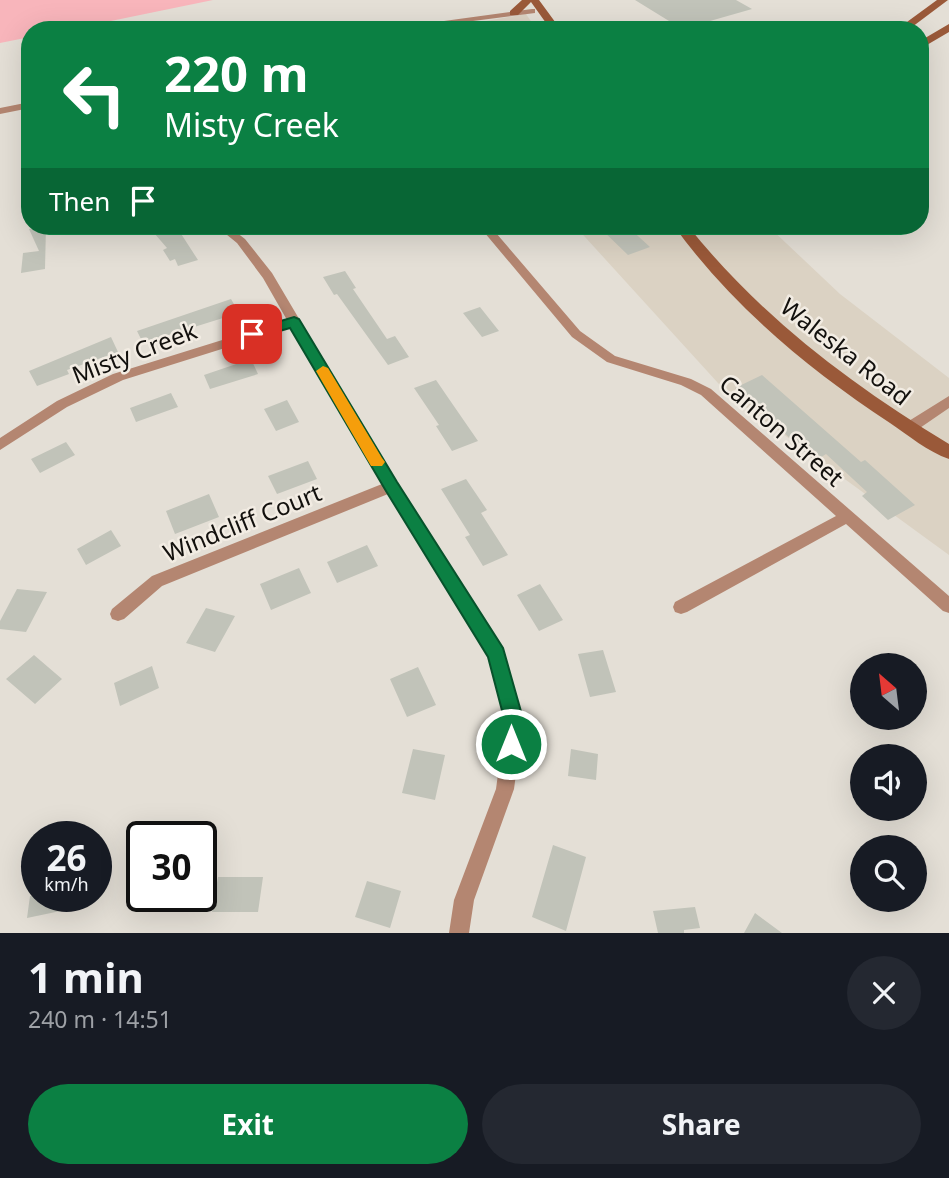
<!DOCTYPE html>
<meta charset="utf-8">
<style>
:root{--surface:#171b24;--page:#242831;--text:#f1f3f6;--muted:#9ea1a6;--accent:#0b8043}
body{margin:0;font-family:"Noto Sans",sans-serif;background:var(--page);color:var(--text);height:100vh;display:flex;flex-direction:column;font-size:26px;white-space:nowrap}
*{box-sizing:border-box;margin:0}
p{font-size:23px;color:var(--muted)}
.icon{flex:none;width:38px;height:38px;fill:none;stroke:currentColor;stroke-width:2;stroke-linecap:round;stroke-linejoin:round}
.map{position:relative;height:933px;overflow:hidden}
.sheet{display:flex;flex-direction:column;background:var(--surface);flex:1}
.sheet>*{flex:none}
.top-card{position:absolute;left:21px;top:21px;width:908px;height:214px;border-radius:28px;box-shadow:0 7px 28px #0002;background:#0b8043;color:#fff;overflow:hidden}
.needle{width:46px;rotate:332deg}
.fabs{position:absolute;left:850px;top:653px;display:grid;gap:14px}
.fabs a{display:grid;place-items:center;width:77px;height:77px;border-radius:50%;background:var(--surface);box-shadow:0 7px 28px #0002;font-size:35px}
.speed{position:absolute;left:21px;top:821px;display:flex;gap:14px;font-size:35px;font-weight:700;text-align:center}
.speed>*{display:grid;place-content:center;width:91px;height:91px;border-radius:50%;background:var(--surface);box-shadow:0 7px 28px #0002;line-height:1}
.speed small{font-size:18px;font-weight:400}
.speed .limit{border:4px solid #111;border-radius:10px;background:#fff;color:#111}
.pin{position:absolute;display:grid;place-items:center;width:60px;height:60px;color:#fff;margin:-30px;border-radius:14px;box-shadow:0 4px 10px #0006}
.me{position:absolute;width:77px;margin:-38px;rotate:0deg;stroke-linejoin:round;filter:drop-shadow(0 0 5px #0008)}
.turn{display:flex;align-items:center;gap:24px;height:147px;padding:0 28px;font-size:32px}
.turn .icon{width:91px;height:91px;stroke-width:2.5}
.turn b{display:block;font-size:49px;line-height:60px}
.then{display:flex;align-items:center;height:66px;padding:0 28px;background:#0003;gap:14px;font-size:26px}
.round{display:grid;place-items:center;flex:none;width:74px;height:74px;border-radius:37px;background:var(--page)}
.headline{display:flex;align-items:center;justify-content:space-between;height:119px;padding:0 28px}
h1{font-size:42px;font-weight:700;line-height:52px}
.cta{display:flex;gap:14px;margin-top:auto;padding:14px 28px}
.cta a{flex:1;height:80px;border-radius:42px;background:var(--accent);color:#fff;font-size:28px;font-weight:700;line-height:80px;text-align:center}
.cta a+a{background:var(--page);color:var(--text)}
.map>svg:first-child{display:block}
.built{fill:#dbd2c3}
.green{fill:#f8b5bb}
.building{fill:#c1c3b9}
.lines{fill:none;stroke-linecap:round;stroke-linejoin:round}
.street{fill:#b48671;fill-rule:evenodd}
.secondary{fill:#9a5939;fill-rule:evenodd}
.route{fill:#0b8043;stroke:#07532c;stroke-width:2}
.slow{fill:#f59e0b}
.labels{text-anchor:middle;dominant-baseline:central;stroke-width:5;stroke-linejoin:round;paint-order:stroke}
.street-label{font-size:24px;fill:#12100d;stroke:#f2ece3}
</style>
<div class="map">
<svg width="949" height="933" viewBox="0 0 949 933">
<rect width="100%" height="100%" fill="#e4dfd6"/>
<path class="built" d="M526,14L537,30H435Z
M575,226H768L840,294L949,378V555L728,394Z"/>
<path class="green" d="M0,0H213L67,30H30V37L0,43Z"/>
<path class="building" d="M635,0H736L752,9L682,29Z
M39,226H46L45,269L21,273L23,253L39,251L29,229Z
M148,226H176L198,260L178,266L175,259L170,261L163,250L167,248Z
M598,226H627L650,247L628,255Z
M345,271L356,288L353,289L387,339L395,336L409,357L388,365L337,294L334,295L323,277Z
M231,299L239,313L143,343L137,331Z
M480,307L499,331L482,337L463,313Z
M111,337L118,352L67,370L69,374L37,386L29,371Z
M251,359L258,374L210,389L204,375Z
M762,375L861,462L865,460L915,505L888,520L862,496L867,492L826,454L815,461L735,388Z
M436,380L449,399L478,441L452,451L436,426L439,425L414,388Z
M171,393L178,407L136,422L130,408Z
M287,400L299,422L276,431L264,409Z
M66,442L75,455L40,473L31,459Z
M308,461L317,479L277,494L268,476Z
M466,479L487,510L481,513L508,555L483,566L465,537L470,535L441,489Z
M209,494L219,517L175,534L166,511Z
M111,530L121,546L86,565L77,549Z
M367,545L378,566L337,583L327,562Z
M299,568L311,593L271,610L260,584Z
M540,584L563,620L539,631L517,595Z
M17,589L47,592L26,632L0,629V621Z
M206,608L235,616L215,652L186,643Z
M603,650L616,692L590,697L578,654Z
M34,655L62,679L35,704L6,679Z
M152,666L159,688L120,706L114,683Z
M418,667L436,705L407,717L390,679Z
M413,749L445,755L435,800L402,793Z
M571,749L598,754L596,780L568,776Z
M553,845L586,857L566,931L532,917Z
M218,877H263L258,912H212Z
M367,881L401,891L390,928L355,917Z
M30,896H71L70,909L27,918Z
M695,907L700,928L684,930V933H658L653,911Z
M755,913L782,933H744Z"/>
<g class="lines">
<path class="street" d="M532,9H535V13L403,30H378Z
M30,102V108L0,114V108Z
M216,226H228L245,239L272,273L396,483L505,654L523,722L514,789L474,900L469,933H449L454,900L496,789L505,722L489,656L388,494L162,586L124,619L118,621L112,619L110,614L112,609L152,576L382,484L292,327L123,380L67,407L0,450V438L57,401L113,374L287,320L263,278L237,243Z
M479,226H490L580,331L615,356L691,379L711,389L949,596V613L943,611L846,524L687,612L681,614L675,612L673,607L675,602L836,516L701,395L681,385L607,362L572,337Z
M949,396V408L914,432H904L902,428L904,424Z"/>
<path class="secondary" d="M522,0H539L561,30H551L531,2L518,15H510V11Z
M937,0H948L908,30H896Z
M949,24V32L920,49V41Z
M674,226H688C761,317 850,384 949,444V459C928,452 908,435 890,423C808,369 732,306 674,226Z"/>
</g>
<path class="route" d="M294,317L299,319L397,482L503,648L524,722L518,751L511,754L504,751L501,744L505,722L488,657L386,491L290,328L252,339L245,334L247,331Z"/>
<path class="slow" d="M323,366L328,368L382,458L385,462L382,466H371L316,371Z"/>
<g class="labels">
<g class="street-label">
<text transform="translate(846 351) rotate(38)">Waleska Road</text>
<text transform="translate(134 352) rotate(-21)">Misty Creek</text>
<text transform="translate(782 430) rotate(41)">Canton Street</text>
<text transform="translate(242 522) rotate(-22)">Windcliff Court</text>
</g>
</g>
</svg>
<div class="fabs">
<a><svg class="needle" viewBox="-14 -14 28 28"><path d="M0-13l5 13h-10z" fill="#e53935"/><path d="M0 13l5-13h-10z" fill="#9ea1a6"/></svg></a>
<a><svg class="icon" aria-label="sound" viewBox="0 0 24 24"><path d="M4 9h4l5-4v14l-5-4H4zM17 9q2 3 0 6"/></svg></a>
<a><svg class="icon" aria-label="search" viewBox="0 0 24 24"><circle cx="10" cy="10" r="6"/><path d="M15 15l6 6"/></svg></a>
</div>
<div class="speed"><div>26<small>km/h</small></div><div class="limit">30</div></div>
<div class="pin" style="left:252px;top:334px;background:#d93025"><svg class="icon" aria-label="arrive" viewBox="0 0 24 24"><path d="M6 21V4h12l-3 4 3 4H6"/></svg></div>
<svg class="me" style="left:511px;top:744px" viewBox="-20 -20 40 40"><circle r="17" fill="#0b8043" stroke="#fff" stroke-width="3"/><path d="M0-11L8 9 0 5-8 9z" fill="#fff"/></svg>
<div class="top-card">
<div class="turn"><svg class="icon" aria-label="left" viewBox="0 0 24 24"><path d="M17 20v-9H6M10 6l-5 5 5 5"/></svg><div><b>220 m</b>Misty Creek</div></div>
<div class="then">Then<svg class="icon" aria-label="arrive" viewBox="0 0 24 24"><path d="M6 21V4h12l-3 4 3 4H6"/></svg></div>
</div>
</div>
<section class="sheet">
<div class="headline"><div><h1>1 min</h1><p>240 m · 14:51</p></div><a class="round"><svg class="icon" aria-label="close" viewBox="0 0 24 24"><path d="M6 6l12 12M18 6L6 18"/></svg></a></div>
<div class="cta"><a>Exit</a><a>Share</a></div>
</section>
